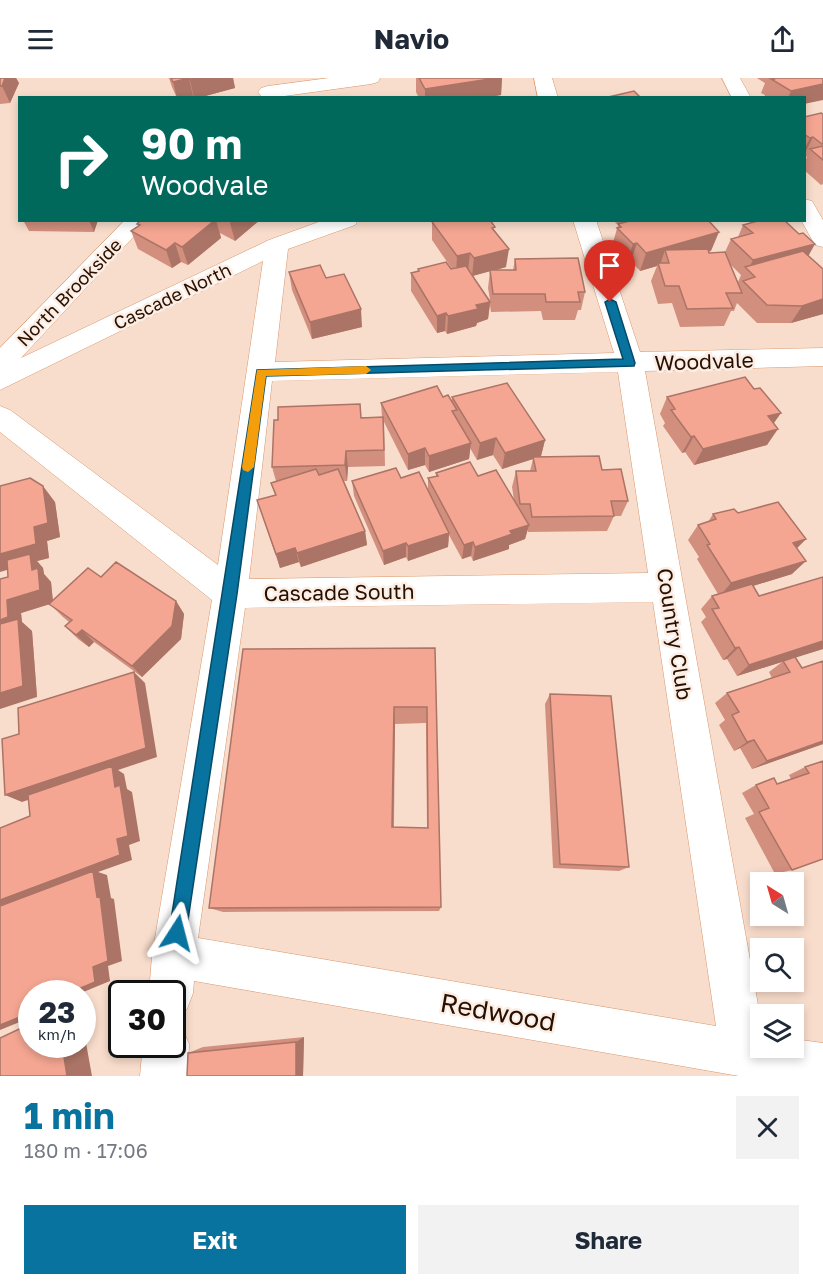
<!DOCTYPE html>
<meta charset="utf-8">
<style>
:root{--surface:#fff;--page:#f2f2f3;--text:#1f2937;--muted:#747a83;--accent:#08739e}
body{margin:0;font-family:"Golos Text",sans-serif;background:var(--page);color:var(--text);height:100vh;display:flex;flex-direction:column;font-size:22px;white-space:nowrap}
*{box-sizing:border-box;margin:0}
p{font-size:20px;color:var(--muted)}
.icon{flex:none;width:33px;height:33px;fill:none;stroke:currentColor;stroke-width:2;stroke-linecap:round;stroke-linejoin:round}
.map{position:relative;height:998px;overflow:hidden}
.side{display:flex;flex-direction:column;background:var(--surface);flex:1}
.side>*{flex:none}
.top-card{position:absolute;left:18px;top:18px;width:788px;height:126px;border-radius:0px;box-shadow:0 3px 9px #0003;background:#00695c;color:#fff;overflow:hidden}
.needle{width:39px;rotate:323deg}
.controls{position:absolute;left:750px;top:794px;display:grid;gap:12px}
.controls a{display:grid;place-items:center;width:54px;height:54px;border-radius:0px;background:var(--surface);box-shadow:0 3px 9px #0003;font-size:30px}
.speed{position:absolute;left:18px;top:902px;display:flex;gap:12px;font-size:30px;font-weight:700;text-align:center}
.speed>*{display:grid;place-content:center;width:78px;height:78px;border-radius:50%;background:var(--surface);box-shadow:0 3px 9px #0003;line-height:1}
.speed small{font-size:15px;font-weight:400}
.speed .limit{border:3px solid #111;border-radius:9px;background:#fff;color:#111}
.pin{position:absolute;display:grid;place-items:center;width:51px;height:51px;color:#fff;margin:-62px -26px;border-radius:50% 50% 50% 0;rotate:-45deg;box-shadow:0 0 6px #0007}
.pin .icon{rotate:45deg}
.me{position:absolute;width:66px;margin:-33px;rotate:9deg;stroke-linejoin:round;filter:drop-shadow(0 0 4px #0008)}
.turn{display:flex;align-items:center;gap:21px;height:126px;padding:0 24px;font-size:27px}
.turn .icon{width:78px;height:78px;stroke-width:2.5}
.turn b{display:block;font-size:42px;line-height:51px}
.round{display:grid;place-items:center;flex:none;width:63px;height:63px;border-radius:0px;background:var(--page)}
.summary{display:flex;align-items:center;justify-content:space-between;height:102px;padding:0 24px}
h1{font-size:36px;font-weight:700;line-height:45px;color:var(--accent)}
.cta{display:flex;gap:12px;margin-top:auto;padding:12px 24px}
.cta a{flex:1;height:69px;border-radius:0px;background:var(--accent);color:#fff;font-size:24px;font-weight:700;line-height:69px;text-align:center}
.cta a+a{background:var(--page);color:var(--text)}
header{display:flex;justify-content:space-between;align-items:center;height:78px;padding:0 24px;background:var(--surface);font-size:27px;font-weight:700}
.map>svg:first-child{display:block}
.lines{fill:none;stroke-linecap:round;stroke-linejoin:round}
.minor-casing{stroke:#d8976b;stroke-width:1}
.minor{fill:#fff;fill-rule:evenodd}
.wall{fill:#d28f7e;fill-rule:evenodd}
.shaded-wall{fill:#ab7466}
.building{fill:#f4a692;stroke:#ab7466;stroke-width:1.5;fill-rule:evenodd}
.route{fill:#08739e;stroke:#054b67;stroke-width:1.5}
.slow{fill:#f59e0b}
.labels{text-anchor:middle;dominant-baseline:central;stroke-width:5;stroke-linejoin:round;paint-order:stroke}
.far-street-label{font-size:18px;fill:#281001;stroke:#fceee5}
.street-label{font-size:21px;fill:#281001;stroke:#fceee5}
.near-street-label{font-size:26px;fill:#281001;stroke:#fceee5}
</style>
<header><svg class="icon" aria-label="menu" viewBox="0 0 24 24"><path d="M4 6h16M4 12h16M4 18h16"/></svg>Navio<svg class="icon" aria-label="share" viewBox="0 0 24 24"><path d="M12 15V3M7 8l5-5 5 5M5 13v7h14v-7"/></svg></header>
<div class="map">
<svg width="823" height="998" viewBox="0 0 823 998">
<rect width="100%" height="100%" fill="#f9ddcc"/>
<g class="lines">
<g class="minor-casing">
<path id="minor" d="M329,0H380L378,4L371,6L270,20L261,18L258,14L261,10L268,8Z
M534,0H552L558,20H538Z
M722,0H740L751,20H732Z
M804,121L812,123L823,142V169L815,167L801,142H804Z
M125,142H149L21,280L269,162L324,142H358L355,147L288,171L275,284L614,275L573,142H596L640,274L823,270V288L645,293L760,938V969H794V961L823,965V998H739L194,903L193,915L187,931L172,937V915H149L152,878L212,522L0,354V328L10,332L218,487L263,183L0,312V270ZM618,294L648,495L249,501L272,303ZM653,524L716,948L198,860L245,530Z
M172,946L182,950L189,966L188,998H140L143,966H172Z"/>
</g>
<use href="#minor" class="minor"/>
</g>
<path class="wall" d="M0,0H16L19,5L10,25L0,26Z
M169,0H233L235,10L198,20H194L193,18L177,20L172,9Z
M416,0H502L501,17L484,20H419L416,14Z
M757,0H823V21L804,20H764L765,17L761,15L765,5Z
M823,36V106L821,107L804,92V85L807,79L804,77V39Z
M23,142H98L94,154L29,153Z
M141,142H260L235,163L220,155L221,160L188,187L181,184L172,190L138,171L131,153L138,148L137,146Z
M613,142H708L711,173H709V175L725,174L731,161L738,159L743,147L808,178L823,236L791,245H757L737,225L734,233H731L724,248L680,249L672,225L658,226L651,203L657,188L640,193L631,183L627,184L612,168L618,147ZM731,187L741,197L738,204Z
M432,144L495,153L506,189L497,192H513L515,181L585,214L581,232H578L575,242H543L541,233L491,234L490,227L488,241L477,245L476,248L447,256L445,253L437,255L411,213V195L418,193V191H452L432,162ZM490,193L488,210L490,222L473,198Z
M289,194L326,200L362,249L312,261L292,212Z
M443,319L452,323V319L545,362L541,378L602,392L628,423L621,438H614L607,453L528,454V451L525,461L509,467V471L473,483L471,478L462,481L449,457L448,469L408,483L406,479L384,487L354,418L352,403L401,400L428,412V400L436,398V395L478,398L514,422L512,409L516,393H530L533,381L502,391L493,377L477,382L470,370L469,381L429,394L425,387L408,392L384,344L385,388L348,389L347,403H344L365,453L367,467L301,489L299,484L280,490L257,422L275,417L271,405L276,403L272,389L362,339H382L381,325Z
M667,319L774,345L767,367L694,387L685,374L682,375L663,348L665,345L660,336Z
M55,424L60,459L47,463L49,480L37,483L43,490L44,496L51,504L53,523L101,499L176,523L184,536L181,561L142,599L94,564L89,569L78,561L65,548L69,544L63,539L50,526L21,535L22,544L32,553L37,619L8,499Z
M738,435L806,461L797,470L792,496L753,508L759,518L823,499V571L795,579L802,590L823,583V666L752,691L740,670L734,673L719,647L725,642L715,625L727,615L772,600L769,594L782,584L737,598L727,581L723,582L701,544L706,539L701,531L712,518L718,516L697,481L699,479L688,462L698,447L708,444L713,436Z
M435,570L441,829L439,833L223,834L209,830ZM426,645L427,750L394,749L395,646Z
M550,616L629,789L619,793L553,790L545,626Z
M823,683L792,792L775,796L745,740L754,736L742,715L756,707L777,706L791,701L789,697L805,689Z
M304,959L303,998L188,975L203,969Z"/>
<path class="shaded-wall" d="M5,0H16L19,5L10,25L2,8Z
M189,0L193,18L177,20L173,4Z
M200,0H233L235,10L198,20H194L190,2Z
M496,0H502L501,17L484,20H425V11Z
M823,0V22L804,26V20H788L791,13Z
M813,59L804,77V72L810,60Z
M89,142H98L94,154Z
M215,142H216L221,160L188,187L182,169Z
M233,142H260L235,163L230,145Z
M719,154L711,173L669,184L665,172L660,187L658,185L657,188L640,193L646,175Z
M175,165L181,184L172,190L166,172Z
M637,165L631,183L627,184L633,166Z
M815,166L805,184L748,192L753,182Z
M509,171L506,189L472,198L474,180Z
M470,175L468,193L456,196L457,178Z
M823,221V236L791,245L802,228Z
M490,224L488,241L477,245L476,248L447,256L448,238L476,227Z
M361,231L362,249L312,261L310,244Z
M446,235L445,253L437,255V238Z
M781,335L769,352L768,338Z
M778,351L767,367L694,387L703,371Z
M694,358L685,374L682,375L691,359Z
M496,360L493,377L477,382L480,365Z
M545,362L541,378L533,379V381L502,391L505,375Z
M471,365L469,381L429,394V378Z
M425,370V387L408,392V376Z
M346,373L348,389L347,403L345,387Z
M43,408L55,424L60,459L47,463L49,480L37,483L43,490L44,496L51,504L53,525L21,535L22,544L32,553L37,619L0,631V542L7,522L32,492L31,485L0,494V476L34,449Z
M529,447L525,461L509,467V471L473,483L475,469L510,453Z
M365,453L367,467L301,489L297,475Z
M449,455L448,469L408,483V468Z
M806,461L792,475L793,465Z
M473,464L471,478L462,481L464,467Z
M406,465V479L384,487L383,473Z
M295,470L299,484L280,490L276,476Z
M806,483L792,496L720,518L731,505Z
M176,523L184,536L181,561L142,599L132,588Z
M82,552L94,564L89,569L76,557Z
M823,563V571L737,598L749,587Z
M739,569L727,581L723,582L735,570Z
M134,594L145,605L157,679L118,692L124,696L127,711L132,714L140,763L129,767L132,782L98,794L107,797L111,820L114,821L122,883L108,888L110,903L81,915H69L0,830V822L117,761L115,709L113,693L22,724L5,717Z
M394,629L395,646L393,759L392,749Z
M754,662L740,670L734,673L747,664Z
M823,663V666L752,691L767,683Z
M32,934V939L0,952V947Z
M82,943L92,998H67L62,966H82Z
M304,959L303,998H296V964Z"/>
<path class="building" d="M0,0H5L2,8H0Z
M171,0H200L190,2L189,0L173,4Z
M419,0H496L425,11Z
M773,0H823V6L791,13L771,1H774Z
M634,13L641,20H604Z
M821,35L823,36V66H822L813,59L810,60L804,56V39Z
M823,68V82L810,71Z
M141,142H215L182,169L175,165L166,172L131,153L140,147L137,146Z
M438,142H490L495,149L492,150L509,171L474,180L470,175L457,178L432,144Z
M633,142H708L719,154L646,175L637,165L633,166L617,150L621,149L618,146Z
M761,142H784L799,156L803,155L815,166L753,182L731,161L753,155L743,147Z
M708,171L709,175L725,174L742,215H726L733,230L687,231L679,208H665L658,185H669L665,172Z
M803,173L823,191V221L802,228L767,227L743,203L755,199L745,189Z
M578,180L585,214H578L580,224H546L545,216H493L490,192H516L515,181Z
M446,184L451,191L466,188L490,224L476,227L478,231L448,238L446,235L437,238L411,195L419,193L418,191Z
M320,187L326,200L344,196L361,231L310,244L289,194Z
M745,299L754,311L760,310L781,335L768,338L778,351L703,371L694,358L691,359L671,332L675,331L667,319Z
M507,305L545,362L505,375L496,360L480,365L452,319Z
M437,308L443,319L448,317L457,332L452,333L471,365L429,378L425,370L408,376L381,325Z
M360,326L361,340L383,339L384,372L346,373L345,387L272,389L274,342H278V329Z
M599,378L602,392L621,391L628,423H611L614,438L532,439L530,426H520L516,393H536L533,379Z
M470,384L478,398L496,392L529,447L510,453L512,456L475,469L473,464L464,467L428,400L438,398L436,395Z
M396,390L401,400L419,394L449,455L408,468L406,465L383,473L352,403Z
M316,391L319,397L338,391L365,453L297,475L295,470L276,476L257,422L276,417L271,405Z
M30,400L43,408L48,445L34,449L36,466L0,476V408Z
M778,424L806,461L793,465L806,483L731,505L707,467L710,466L698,447L716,441L713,436L734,431L738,435Z
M30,476L32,492L38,490L40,512L7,522L8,539L0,542V501L8,499L7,482Z
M116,484L176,523L172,548L132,588L82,552L76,557L65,548L72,542L49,526L88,490L101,499Z
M823,499V563L749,587L739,569L735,570L712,531L719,530L712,518L752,506L759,518Z
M18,541L23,608L0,615V546Z
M435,570L441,829L209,830L243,571ZM394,629H427L428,750L392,749Z
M795,579L802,590L823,583V663L767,683L754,662L747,664L732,637L739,634L727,615L790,594L783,583Z
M134,594L146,670L5,717L2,661L19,656L18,630Z
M550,616L611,618L629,789L560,786Z
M823,683V781L792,792L759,734L769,730L756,707L774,700L777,706L809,695L805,689Z
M112,688L115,709L120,707L128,758L117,761L120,777L0,822V750L30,738L28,717Z
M93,793L97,819L100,818L108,883L93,889L95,904L69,915H32V934L0,947V828Z
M32,945V966H62L67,998H0V960Z
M296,964V998H187L188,975Z"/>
<path class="route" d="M610,221L616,224L635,285L634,288L266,298L237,516L186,855L184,862L177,864L171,862L169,855L257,292L623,281L605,224Z"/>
<path class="slow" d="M366,288L371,292L366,296L266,298L254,389L248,394L243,392L242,389L257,292Z"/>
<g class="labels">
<g class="far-street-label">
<text transform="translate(69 214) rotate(-46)">North Brookside</text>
<text transform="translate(172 218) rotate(-26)">Cascade North</text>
</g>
<g class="street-label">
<text transform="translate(704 283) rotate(-2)">Woodvale</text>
<text transform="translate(339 514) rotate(-1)">Cascade South</text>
<text transform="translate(675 556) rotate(81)">Country Club</text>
</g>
<g class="near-street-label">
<text transform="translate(498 934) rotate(10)">Redwood</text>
</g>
</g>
</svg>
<div class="controls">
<a><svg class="needle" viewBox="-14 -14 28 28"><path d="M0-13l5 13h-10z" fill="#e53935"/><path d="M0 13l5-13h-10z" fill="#747a83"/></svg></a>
<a><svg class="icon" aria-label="search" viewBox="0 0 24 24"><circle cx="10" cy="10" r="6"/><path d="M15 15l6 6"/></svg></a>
<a><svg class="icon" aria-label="layers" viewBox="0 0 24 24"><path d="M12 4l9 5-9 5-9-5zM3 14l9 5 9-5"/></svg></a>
</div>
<div class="speed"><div>23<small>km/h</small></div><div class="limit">30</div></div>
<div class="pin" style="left:610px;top:224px;background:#d93025"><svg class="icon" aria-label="arrive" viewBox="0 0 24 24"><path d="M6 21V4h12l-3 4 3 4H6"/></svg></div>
<svg class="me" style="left:177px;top:855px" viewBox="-20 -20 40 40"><path d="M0-17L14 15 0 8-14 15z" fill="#08739e" stroke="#fff" stroke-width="4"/></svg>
<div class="top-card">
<div class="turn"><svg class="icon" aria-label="right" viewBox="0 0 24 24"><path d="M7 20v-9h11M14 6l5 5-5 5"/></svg><div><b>90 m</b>Woodvale</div></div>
</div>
</div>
<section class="side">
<div class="summary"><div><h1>1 min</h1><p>180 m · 17:06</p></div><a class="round"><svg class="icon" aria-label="close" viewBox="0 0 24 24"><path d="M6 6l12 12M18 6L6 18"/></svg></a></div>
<div class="cta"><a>Exit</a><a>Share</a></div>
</section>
